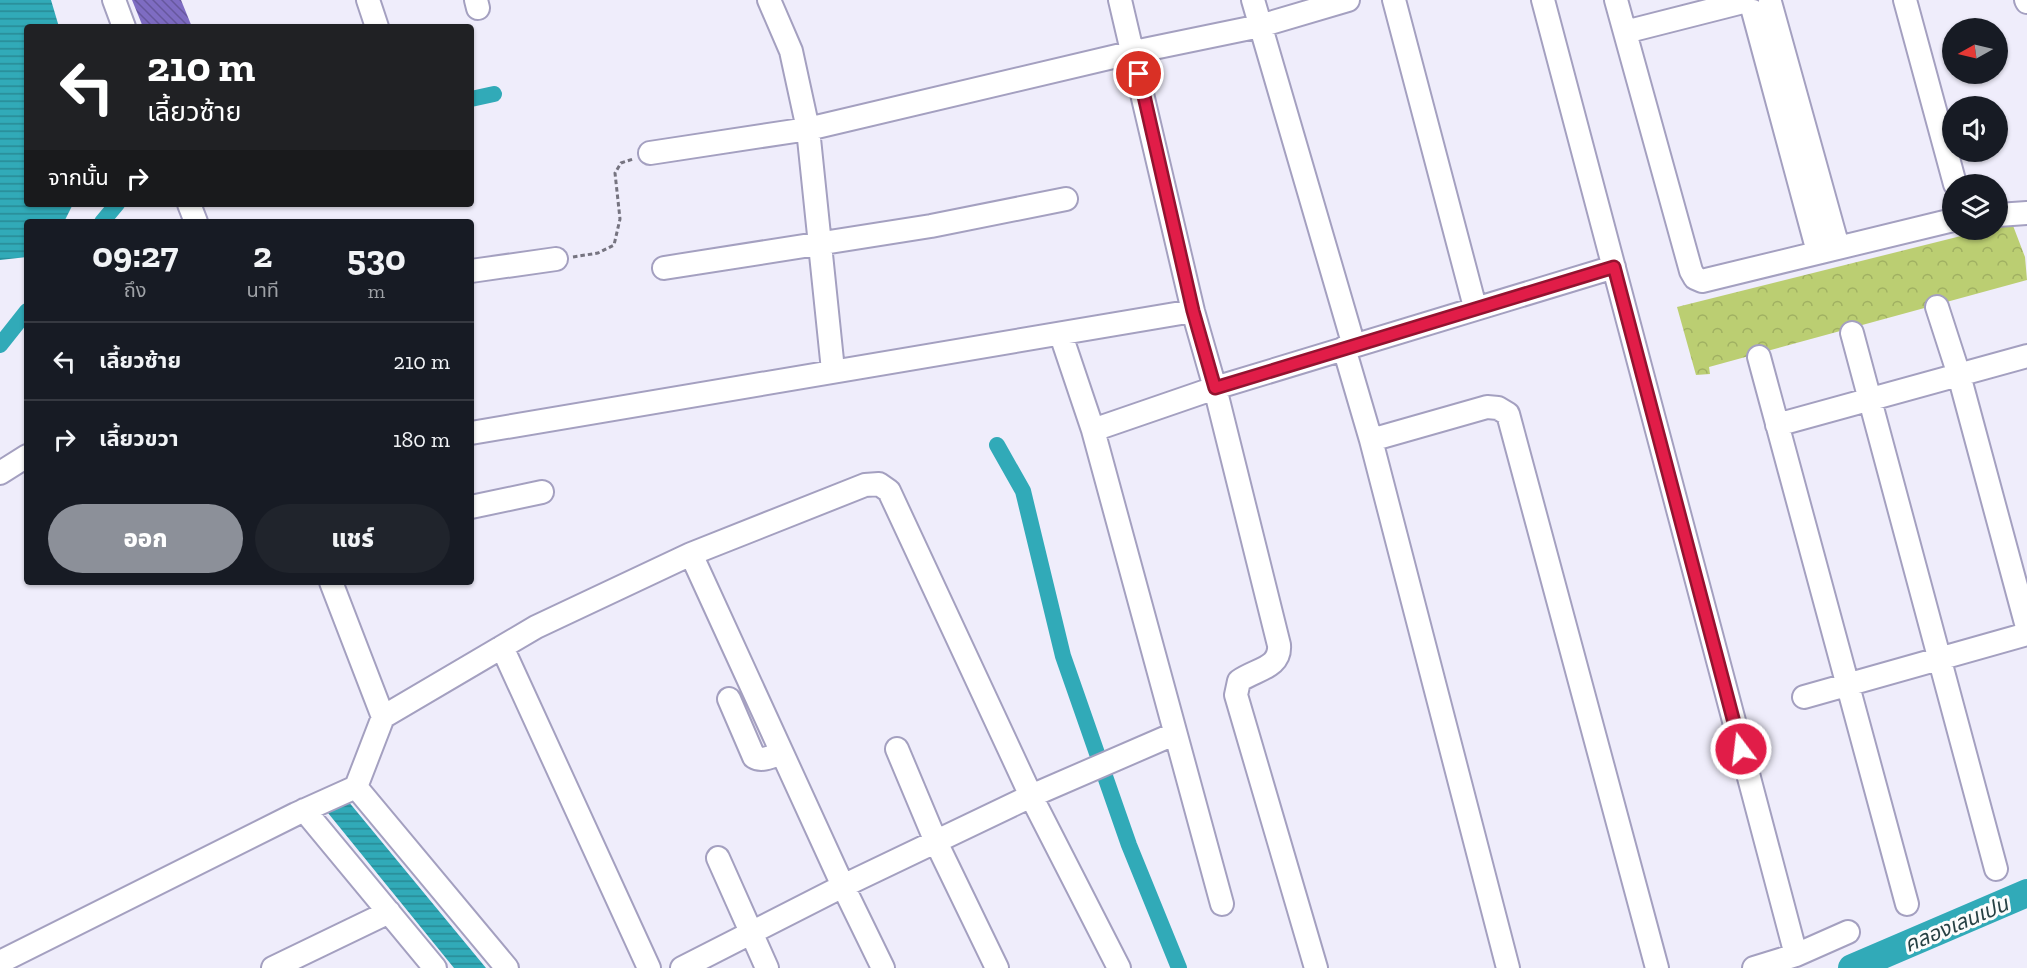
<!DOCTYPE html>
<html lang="th">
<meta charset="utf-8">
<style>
:root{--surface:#171b24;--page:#20242c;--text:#f1f3f6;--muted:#9ea1a6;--line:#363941;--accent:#8c9099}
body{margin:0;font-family:"Zilla Slab","Noto Sans Thai",serif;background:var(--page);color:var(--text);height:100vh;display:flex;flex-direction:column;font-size:22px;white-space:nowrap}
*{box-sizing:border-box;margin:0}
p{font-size:20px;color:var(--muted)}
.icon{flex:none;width:33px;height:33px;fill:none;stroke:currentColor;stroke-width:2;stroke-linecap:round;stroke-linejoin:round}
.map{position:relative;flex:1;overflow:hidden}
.side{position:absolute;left:24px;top:219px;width:450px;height:366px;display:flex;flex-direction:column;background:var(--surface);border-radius:6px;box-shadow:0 2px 4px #0004}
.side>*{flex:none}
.guide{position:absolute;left:24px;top:24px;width:450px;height:183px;border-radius:6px;box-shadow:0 2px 4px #0004;background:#202124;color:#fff;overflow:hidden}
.needle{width:39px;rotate:262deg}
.fabs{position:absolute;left:1942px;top:18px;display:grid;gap:12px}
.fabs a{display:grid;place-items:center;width:66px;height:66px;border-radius:50%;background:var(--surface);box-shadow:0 2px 4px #0004;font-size:30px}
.pin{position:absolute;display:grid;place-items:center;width:51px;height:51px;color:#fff;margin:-26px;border:3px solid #fff;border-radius:50%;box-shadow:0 2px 6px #0007}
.me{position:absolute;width:66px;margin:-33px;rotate:345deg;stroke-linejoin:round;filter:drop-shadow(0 0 4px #0008)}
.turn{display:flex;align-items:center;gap:21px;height:126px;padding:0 24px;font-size:27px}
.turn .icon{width:78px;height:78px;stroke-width:2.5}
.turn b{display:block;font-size:42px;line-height:51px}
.then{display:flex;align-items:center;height:57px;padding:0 24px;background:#0003;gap:12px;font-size:22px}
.eta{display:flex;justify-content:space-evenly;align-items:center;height:102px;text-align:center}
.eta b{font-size:36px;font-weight:800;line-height:42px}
.cta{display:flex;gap:12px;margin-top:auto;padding:12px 24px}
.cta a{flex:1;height:69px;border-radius:36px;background:var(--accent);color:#fff;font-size:24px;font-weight:800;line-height:69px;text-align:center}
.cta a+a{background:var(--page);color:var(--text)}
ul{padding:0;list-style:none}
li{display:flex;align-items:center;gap:18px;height:78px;padding:0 24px;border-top:2px solid var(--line)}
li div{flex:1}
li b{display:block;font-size:22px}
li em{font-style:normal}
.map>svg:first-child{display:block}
.forest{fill:url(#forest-crowns)}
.water{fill:url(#water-rules)}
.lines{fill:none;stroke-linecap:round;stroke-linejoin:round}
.canal{stroke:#31aab8;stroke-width:16}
.river{stroke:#31aab8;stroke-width:28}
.building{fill:url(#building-back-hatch)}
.minor-casing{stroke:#a4a0c0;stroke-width:26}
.path{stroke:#767480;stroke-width:3;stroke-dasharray:4.5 3;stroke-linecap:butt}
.minor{stroke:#fff;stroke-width:22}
.route-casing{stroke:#92132f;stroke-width:15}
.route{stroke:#e11d48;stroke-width:10}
.labels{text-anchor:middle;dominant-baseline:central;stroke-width:6;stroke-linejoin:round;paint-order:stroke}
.water-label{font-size:21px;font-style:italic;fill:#274144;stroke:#fcfcfc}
</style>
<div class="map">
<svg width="2027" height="968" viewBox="0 0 2027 968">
<defs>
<pattern id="forest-crowns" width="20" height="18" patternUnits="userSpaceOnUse" patternTransform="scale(1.5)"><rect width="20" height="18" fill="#bbce72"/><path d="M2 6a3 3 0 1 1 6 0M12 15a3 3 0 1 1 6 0" fill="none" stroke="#a0b062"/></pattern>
<pattern id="water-rules" width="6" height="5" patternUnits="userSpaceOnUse" patternTransform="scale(1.5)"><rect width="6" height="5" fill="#31aab8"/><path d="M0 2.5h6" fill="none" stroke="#288995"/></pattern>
<pattern id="building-back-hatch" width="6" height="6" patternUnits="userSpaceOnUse" patternTransform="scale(1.5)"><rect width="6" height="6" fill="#7e6cc2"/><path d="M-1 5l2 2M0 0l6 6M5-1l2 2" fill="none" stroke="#66579d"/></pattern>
</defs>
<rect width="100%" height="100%" fill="#efedfb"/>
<path class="forest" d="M2012,223L2025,257L2027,280L1709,367L1710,374L1696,375L1677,307L1985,230H1998V226Z"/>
<path class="water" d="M0,0H51L59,27H27V204H73L64,222H27V257L0,260Z
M348,801L486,968H454L328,813Z"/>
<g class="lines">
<path class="canal" d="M471,99L494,94
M102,222L117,204
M0,345L27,311
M997,445L1023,491L1063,656L1129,845L1179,968"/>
<path class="river" d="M1852,968L2027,893"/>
</g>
<path class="building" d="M132,0H181L192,27H143Z"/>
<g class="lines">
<g class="minor-casing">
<path id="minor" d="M114,0L124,27
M368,0L377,27
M476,0L478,8
M769,0L791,51L808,129L833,370
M1120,0L1193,311L1215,388L1279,645C1281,668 1256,669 1239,681L1236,695L1316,968
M1253,0L1354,346
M1394,0L1475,307
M1543,0L1796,955
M1616,0L1691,271L1695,278L1702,281L1953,220
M1905,0L1955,184
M2026,0L2027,2
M1770,2L1838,247
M1753,11L1818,252
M1625,32L1743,2
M650,153L808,129L1134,52L1260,26L1348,0
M189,204L196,222
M1998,215L2027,213
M664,268L931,226L1066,199
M471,271L556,259
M1937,307L1959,375L2027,627
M1852,333L1996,869
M1061,335L1093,430L1222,904
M1344,348L1371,440L1508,968
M1759,357L1907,904
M1777,425L2027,356
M1093,430L1215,388L1614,267
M471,433L1193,311
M1371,440L1487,407L1498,408L1508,414L1657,968
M0,473L27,456
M471,507L542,492
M691,554L843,886L883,968
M331,582L383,717
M502,647L649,968
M1804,697L2027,634
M729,699L754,757C762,762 773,756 781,753
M897,749L936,842L997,968
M304,810L435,968
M718,858L767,968
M0,962L296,814L356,787
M273,968L389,912
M507,968L356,787L383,717L536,627L691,554L865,485L879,484L889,491L1031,796L1119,968
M682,968L843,886L1031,796L1174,734
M1754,968L1796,955L1848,932"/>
</g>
<path class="path" d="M573,257L598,253L614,245L620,219L615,173L621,163L633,159"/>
<use href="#minor" class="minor"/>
</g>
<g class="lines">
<g class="route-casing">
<path id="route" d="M1139,74L1193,311L1215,388L1614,267L1741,749"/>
</g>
<use href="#route" class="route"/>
</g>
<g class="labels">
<g class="water-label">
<text transform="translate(1956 924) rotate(-23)">คลองเลนเปน</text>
</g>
</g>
</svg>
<div class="fabs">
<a><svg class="needle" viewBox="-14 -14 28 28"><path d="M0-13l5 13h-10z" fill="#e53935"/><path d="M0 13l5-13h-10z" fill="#9ea1a6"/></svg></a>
<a><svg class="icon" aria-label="sound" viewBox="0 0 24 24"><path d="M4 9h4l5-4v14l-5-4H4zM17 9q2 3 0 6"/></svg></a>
<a><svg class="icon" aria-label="layers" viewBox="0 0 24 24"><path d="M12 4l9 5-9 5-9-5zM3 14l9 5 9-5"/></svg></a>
</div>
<div class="pin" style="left:1139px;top:74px;background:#d93025"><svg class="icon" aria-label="arrive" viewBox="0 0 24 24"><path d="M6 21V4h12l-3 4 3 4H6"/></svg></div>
<svg class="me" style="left:1741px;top:749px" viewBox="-20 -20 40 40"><circle r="17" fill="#e11d48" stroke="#fff" stroke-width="3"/><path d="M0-11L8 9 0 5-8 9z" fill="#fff"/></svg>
<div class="guide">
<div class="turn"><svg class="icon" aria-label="left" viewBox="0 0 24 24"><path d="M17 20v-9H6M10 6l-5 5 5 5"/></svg><div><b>210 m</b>เลี้ยวซ้าย</div></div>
<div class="then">จากนั้น<svg class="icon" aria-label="right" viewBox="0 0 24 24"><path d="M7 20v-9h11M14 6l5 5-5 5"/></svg></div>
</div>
<section class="side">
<div class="eta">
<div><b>09:27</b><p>ถึง</p></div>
<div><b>2</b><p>นาที</p></div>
<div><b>530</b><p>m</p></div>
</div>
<ul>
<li><svg class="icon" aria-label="left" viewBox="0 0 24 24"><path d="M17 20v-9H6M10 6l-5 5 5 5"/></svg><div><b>เลี้ยวซ้าย</b></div><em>210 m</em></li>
<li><svg class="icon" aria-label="right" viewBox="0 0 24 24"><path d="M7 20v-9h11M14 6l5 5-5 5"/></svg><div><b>เลี้ยวขวา</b></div><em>180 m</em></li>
</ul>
<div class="cta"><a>ออก</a><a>แชร์</a></div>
</section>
</div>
